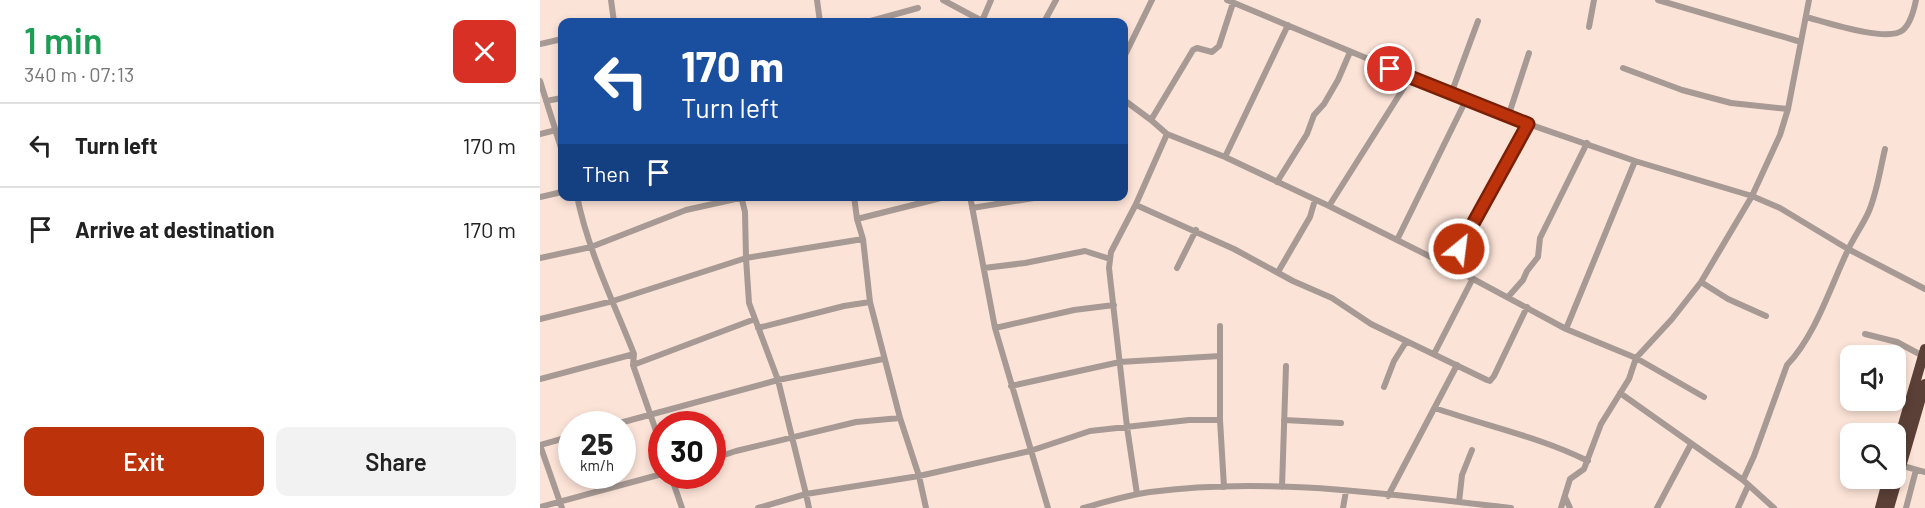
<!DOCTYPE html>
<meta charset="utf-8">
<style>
:root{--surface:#fff;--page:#f2f2f2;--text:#222;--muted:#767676;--line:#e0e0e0;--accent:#bc320b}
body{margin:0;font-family:Barlow,sans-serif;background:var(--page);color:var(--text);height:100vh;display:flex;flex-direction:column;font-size:22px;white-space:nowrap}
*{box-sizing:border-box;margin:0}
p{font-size:20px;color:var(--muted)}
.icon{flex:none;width:33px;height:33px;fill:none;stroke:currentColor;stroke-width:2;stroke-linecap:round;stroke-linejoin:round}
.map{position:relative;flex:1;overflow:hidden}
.details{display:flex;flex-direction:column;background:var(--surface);width:540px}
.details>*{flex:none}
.hud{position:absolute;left:18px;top:18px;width:570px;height:183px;border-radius:12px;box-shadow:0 3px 9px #0003;background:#1a4fa0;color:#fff;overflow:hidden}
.controls{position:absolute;left:1300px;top:345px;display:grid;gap:12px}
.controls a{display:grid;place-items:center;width:66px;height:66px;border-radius:12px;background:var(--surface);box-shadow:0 3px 9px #0003;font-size:30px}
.speed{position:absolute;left:18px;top:411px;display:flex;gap:12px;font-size:30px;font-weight:700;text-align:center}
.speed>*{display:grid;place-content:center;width:78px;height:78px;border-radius:50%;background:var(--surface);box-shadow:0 3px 9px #0003;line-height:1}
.speed small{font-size:15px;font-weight:400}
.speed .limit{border:9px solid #d22;background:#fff;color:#111}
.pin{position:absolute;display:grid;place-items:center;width:51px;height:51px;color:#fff;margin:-26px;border:3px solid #fff;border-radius:50%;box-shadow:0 2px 6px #0007}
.me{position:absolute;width:66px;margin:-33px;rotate:29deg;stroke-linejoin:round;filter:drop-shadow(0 0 4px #0008)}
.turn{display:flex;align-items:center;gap:21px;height:126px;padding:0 24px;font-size:27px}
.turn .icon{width:78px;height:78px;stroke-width:2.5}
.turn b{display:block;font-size:42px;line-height:51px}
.then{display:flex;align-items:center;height:57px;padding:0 24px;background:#0003;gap:12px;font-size:22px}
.round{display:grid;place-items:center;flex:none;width:63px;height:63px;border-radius:12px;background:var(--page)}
.overview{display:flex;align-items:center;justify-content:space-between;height:102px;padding:0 24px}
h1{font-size:36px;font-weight:600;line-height:45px;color:#1e9e55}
.action{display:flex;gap:12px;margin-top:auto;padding:12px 24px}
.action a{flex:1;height:69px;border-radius:12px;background:var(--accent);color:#fff;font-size:24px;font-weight:600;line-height:69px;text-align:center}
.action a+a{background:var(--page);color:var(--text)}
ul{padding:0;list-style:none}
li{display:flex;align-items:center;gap:18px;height:84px;padding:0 24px;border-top:2px solid var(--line)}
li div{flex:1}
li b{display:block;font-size:22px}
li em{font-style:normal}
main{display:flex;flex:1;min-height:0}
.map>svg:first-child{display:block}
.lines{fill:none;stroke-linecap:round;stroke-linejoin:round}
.street{stroke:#a79994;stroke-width:6}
.highway{stroke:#5a4037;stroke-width:10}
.route-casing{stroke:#7a2007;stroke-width:15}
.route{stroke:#bc320b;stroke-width:10}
</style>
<main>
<section class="details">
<div class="overview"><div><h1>1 min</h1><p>340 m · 07:13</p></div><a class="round" style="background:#d93025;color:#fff"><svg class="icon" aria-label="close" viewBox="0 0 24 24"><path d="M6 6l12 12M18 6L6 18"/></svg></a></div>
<ul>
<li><svg class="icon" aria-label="left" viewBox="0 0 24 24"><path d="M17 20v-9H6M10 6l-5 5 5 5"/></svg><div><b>Turn left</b></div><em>170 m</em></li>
<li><svg class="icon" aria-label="arrive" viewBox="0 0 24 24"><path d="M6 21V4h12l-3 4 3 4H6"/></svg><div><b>Arrive at destination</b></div><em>170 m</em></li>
</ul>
<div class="action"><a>Exit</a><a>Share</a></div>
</section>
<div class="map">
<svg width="1385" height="508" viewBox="0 0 1385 508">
<rect width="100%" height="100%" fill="#fce3d7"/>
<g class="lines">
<path class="street" d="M71,0L74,22
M277,0L280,22
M403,0L444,22
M687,0L968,117L1095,161L1212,196L1240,208L1308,249L1385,289
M1118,0L1261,42
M1266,17C1285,22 1348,43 1363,30C1371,23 1374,10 1376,0
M442,21L451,0
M327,22L378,8
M504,22L516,0
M1049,27L1054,0
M0,44L22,39
M584,57L612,0
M1083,68L1142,90L1191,103L1248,109
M0,81L22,151
M911,94L938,21
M584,100L611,120L627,134L685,157L789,206L909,266L1026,329L1096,358L1164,397
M6,101L22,98
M968,117L989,53
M611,120L653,50L657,48L672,52L679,46L693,3
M0,134L16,130
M685,157L748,25
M737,182L767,134L774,115L784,104L798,80L810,52
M37,196C48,251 74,303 94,354L93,365L122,448
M201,196L205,212L206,258L209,303L238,380L266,494L218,508
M314,196L317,219L323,239L330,302L360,418L379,476L386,508
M430,196L455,328L508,508
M0,197L22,192
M596,205L694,249L753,281L792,298L831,324L947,380L950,381L954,376L987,307
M789,206L870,78
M432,208L506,196
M317,219L409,196
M857,240L926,100
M0,258L51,247L146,210L209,196
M909,266L988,124
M444,268L485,263L545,251L570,259
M637,268L656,230
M738,272L770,217L775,200
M1161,282L1188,299L1226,316
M968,297L983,280L987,271L998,257L1000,238L1047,143
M0,319L73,301L206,258L323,239
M680,326V420L684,487
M218,328L304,306L330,302
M455,328L534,310L574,305
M1026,329L1095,161
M1325,334L1357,342L1383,356
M894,354L932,280
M93,365L215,319
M0,379L94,354
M471,386L580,362L680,356
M844,387L854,361L866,342
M1080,393L1203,480L1234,508
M895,408C946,426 1000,437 1048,461
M744,420L801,423
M76,424L238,380L343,359
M0,445L22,508
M0,445L32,436
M172,459L196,451L316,422L360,418
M1356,464L1385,472
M131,476L142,508
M1203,480L1214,456L1247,365C1275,336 1290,288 1307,252C1313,238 1323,225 1329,211C1337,192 1340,170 1345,149
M742,487L746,366
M597,494L587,427L569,268L571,252L596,204L627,134
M848,496L917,365
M1025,497L1030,508
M919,502L922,475L932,450
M0,507L122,474
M269,508L266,494L379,476L490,451L550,431L649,420H680
M543,508C565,502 588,495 610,492C729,476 853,495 971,508
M803,508L806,491
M1021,508L1030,479L1044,469L1061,424L1089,379L1096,358L1132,319L1161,282L1212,196L1240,135L1248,109L1269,0
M1117,508L1151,444
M1198,508L1208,486
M1366,508L1376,470"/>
<path class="highway" d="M1356,449L1385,349
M1340,508L1348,478
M1349,508L1385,384"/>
</g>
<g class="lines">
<g class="route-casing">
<path id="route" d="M850,69L988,124L919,249"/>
</g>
<use href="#route" class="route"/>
</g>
</svg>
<div class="controls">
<a><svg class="icon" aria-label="sound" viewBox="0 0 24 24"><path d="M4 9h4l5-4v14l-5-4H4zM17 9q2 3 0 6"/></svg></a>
<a><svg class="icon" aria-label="search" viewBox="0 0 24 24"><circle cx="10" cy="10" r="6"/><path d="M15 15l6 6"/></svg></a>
</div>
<div class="speed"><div>25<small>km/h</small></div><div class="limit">30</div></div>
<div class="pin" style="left:850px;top:69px;background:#d93025"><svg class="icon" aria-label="arrive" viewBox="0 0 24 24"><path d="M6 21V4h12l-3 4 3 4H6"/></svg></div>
<svg class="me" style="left:919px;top:249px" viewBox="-20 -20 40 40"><circle r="17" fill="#bc320b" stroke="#fff" stroke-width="3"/><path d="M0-11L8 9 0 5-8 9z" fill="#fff"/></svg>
<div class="hud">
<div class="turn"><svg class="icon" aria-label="left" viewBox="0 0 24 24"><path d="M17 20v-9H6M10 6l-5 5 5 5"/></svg><div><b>170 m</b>Turn left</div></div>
<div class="then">Then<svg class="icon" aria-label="arrive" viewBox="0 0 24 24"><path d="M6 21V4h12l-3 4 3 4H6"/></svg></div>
</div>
</div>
</main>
